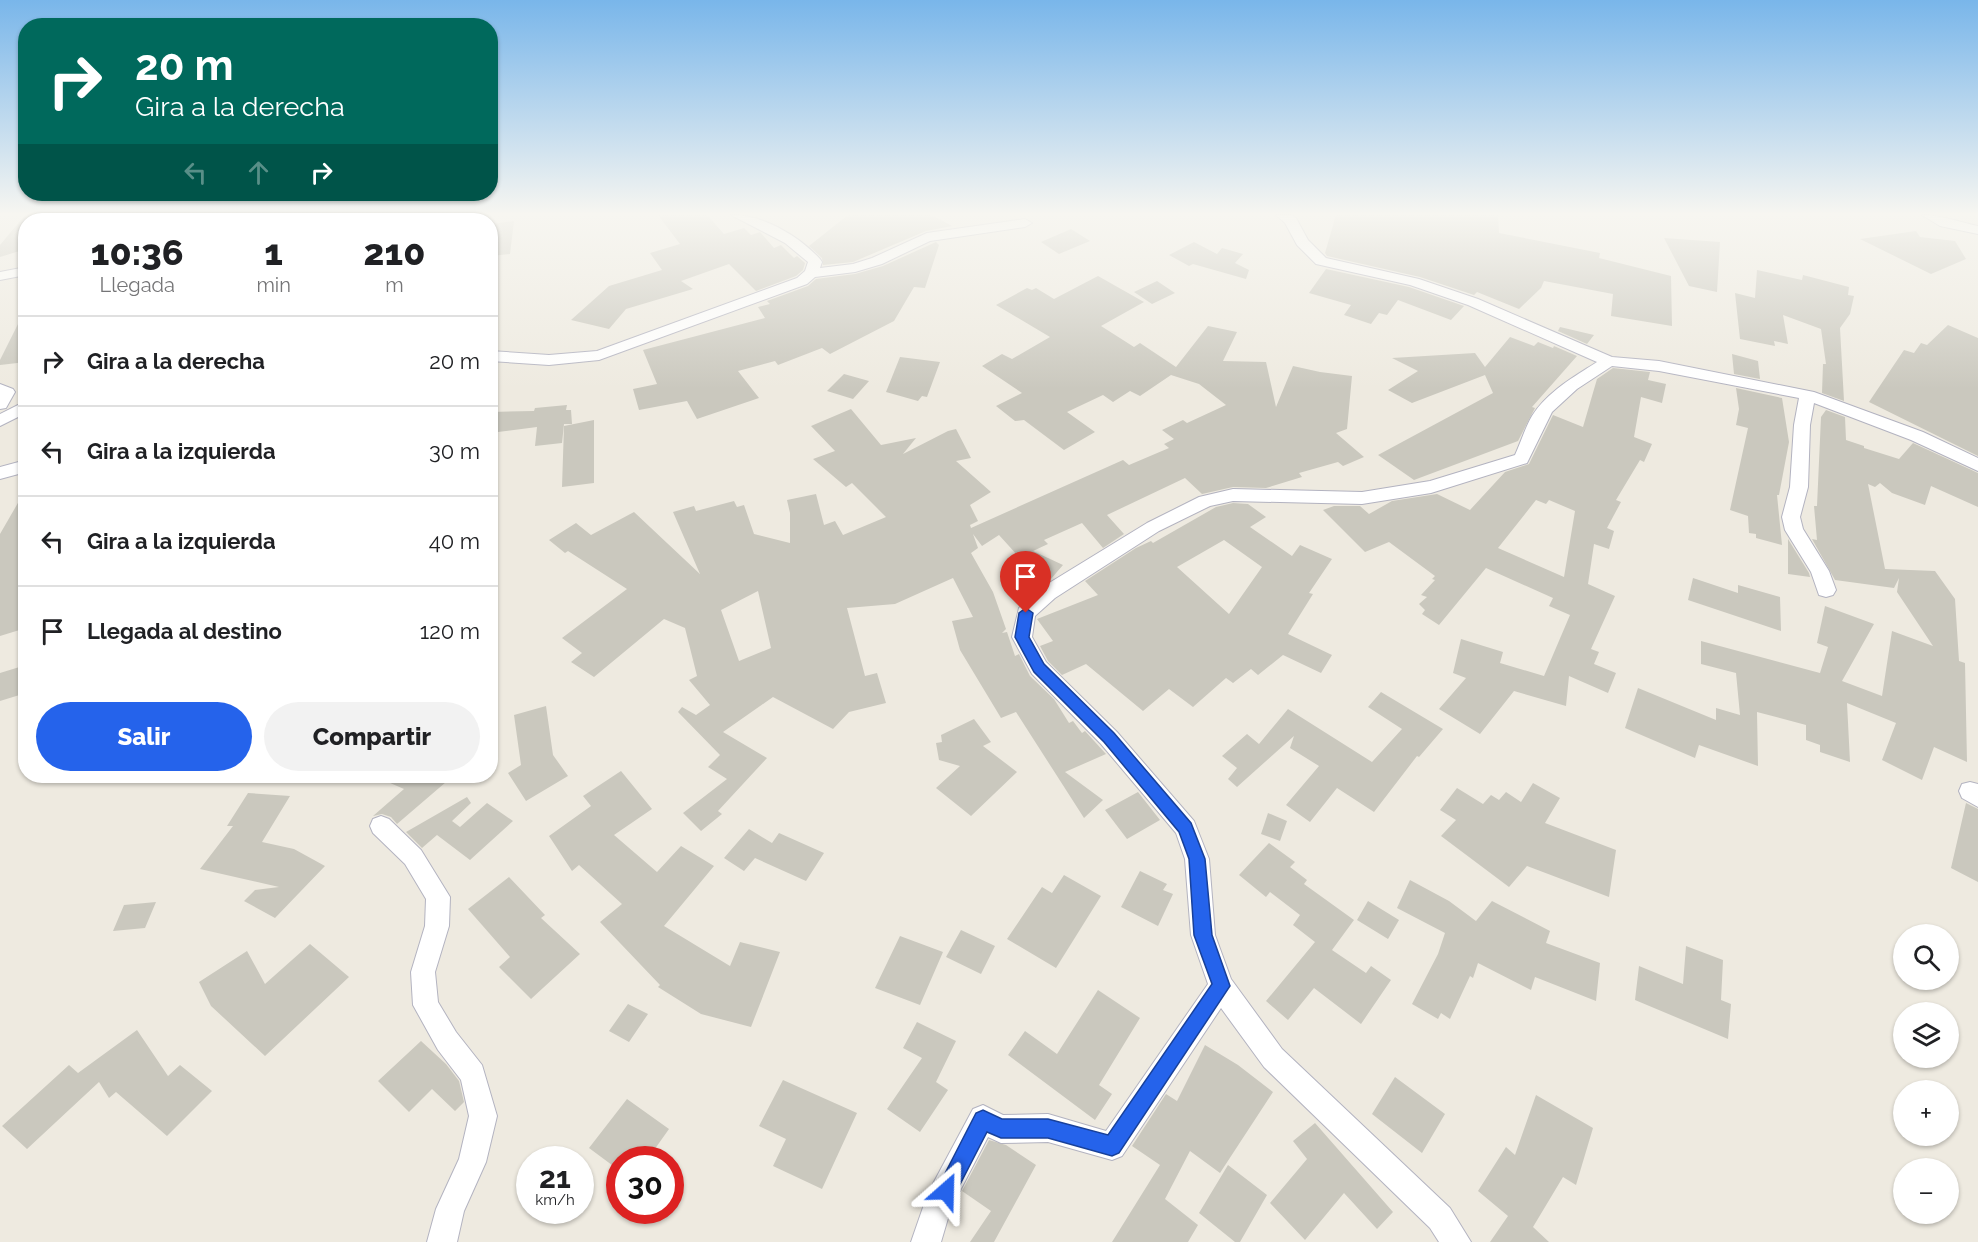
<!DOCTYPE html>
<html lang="es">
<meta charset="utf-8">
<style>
:root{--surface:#fff;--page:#f2f2f2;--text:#202124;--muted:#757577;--line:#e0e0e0;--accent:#2563eb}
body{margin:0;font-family:Raleway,sans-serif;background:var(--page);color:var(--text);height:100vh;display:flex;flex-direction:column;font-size:22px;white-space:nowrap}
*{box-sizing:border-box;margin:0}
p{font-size:20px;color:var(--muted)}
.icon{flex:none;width:33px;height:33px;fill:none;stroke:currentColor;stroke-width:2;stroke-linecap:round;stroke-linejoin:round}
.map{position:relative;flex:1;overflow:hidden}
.panel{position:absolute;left:18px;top:213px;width:480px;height:570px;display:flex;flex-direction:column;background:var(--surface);border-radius:24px;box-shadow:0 2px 4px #0004}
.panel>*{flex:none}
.guide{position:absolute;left:18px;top:18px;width:480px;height:183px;border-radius:24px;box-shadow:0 2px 4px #0004;background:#00695c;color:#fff;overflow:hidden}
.fabs{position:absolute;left:1893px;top:924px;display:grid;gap:12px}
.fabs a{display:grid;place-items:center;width:66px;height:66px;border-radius:50%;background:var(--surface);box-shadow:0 2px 4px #0004;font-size:30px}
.speed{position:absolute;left:516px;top:1146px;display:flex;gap:12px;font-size:30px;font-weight:700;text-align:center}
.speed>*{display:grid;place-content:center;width:78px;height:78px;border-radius:50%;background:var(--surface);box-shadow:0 2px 4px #0004;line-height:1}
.speed small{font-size:15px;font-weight:400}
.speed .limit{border:9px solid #d22;background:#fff;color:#111}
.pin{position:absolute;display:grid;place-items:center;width:51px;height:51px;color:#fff;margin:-62px -26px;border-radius:50% 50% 50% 0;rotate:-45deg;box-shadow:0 0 6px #0007}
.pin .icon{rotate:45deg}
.me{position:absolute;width:66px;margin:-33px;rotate:25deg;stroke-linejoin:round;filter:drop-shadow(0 0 4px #0008)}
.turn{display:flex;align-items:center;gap:21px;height:126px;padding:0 18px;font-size:27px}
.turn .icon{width:78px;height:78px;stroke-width:2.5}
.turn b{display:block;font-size:42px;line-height:51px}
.lanes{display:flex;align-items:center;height:57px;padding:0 18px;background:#0003;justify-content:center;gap:30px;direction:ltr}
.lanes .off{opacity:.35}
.eta{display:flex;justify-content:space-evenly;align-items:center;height:102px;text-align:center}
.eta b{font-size:36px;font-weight:800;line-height:42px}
.cta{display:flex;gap:12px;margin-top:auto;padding:12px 18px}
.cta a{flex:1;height:69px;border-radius:36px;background:var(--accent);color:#fff;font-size:24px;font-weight:800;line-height:69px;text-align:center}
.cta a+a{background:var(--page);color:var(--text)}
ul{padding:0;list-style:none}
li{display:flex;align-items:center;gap:18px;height:90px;padding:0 18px;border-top:2px solid var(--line)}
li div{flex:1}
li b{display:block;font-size:22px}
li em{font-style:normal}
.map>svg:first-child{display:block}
.building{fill:#cac8be;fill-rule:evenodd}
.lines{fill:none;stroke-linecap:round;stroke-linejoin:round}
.minor-casing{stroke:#b3b3c0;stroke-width:2}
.minor{fill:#fff;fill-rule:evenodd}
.route{fill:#2563eb;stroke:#184099;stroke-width:1.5}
</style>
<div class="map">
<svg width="1978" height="1242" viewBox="0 0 1978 1242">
<rect width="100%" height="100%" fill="#eeeae0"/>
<path class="building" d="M25,215L26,249L0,257V245Z
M658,215H707L724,234L744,228L751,235L760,232L774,248L781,245L794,258L797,256L805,263L803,270L796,276L756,291L729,264L681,281L693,289L626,309L609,329L571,320L609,286L662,270L650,253L680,244Z
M848,215H932L952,226L926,231L853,262L823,265L822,258L809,246Z
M1336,215H1498L1499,233L1600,253L1599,258L1671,276L1672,326L1611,316L1613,294L1544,281L1541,288L1519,309L1477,292L1474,295L1420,277L1327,256L1325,253Z
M514,221L510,254L490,256V224Z
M1071,229L1090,241L1059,254L1041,242Z
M1916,231L1920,237L1955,241L1966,259L1931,274L1860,239Z
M1664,238L1720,242L1717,292L1689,286Z
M936,242L939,245L925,288L914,287L894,321L830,354L822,348L778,365L775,361L738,371L759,398L697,419L687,401L639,410L633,389L657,384L643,350L765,318L758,307L770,304L767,301L808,286L816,279L855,274L883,266Z
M1194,242L1217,254L1222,248L1243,254L1235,263L1249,270L1246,279L1193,264L1189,266L1169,255Z
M1326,269L1409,287L1464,306L1451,320L1398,300L1387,315L1379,313L1371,324L1344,315L1351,305L1309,293Z
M1757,270L1802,280L1803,275L1849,287L1848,295L1854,296L1850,314L1840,328L1844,401L1822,393L1823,364H1826L1821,329L1783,315L1788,344L1774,341L1775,346L1740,339L1735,293L1755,298Z
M1098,276L1144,302L1101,326L1134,347L1140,343L1176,367L1208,326L1237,332L1223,361L1266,362L1276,407L1293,366L1320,372L1352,376L1347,429L1336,433L1364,457L1343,466L1338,462L1299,473L1302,477L1266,488L1233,487L1202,494L1185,478L1107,515L1124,534L1103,548L1082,523L1044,540L1048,544L1033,551L1063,565L1050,580L1023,601L1011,584L1027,566L999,535L982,546L973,534L978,548L971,553L993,592L1006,629L1002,633L1007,632L1015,656L1019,654L1030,676L1054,699L1069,723L1073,721L1082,733L1085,731L1106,754L1065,772L1103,800L1084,818L1016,712L1001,718L960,650L952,621L973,617L953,578L895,604L847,608L865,676L877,673L886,703L849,712L833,729L773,697L723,732L767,758L718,811L722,814L701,831L683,813L727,779L708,767L720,755L678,712L682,707L696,715L710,705L689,680L697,676L685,628L664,619L594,677L571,662L582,653L562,638L627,589L568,551L565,553L549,540L576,523L591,535L634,512L700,574L673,512L694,506L696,511L734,501L737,507L744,505L754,534L790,543V513L787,500L816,494L824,525L835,521L843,535L886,517L852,483L846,487L813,459L835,451L811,426L851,409L881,445L916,438L903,454L948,431L956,429L971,458L956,461L991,492L970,505L978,521L970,525L971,528L1123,460L1129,465L1169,448L1164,444L1174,439L1162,430L1183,420L1187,423L1226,405L1199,384L1171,375L1140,396L1130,391L1113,402L1103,395L1067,412L1095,432L1064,450L1024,420L1015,421L996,406L1022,393L982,366L1002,354L1012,359L1050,337L996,305L1027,288L1032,290L1036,288L1054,299ZM758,591L771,648L739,661L721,610Z
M1157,281L1175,293L1152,304L1134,292Z
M26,308V362L0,365V360Z
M1948,325L1978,338V456L1869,402L1904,350L1914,353L1921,343L1927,345Z
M1560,327L1594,335L1587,344L1558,331Z
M1510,337L1534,346L1538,342L1553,348L1554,346L1577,356L1532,407L1535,408L1518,441L1414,480L1378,455L1493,393L1485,375L1412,403L1388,390L1418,371L1392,358L1475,353L1485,367Z
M1732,354L1758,361L1760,379L1734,374Z
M900,357L940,362L927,397L922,396L918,401L886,392Z
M1613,368L1650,372L1648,380L1666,384L1662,403L1641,397L1634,437L1652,444L1644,462L1640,460L1616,500L1621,502L1607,528L1614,531L1609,549L1594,544L1588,584L1615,596L1591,649L1599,652L1594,664L1616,673L1608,693L1569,676L1566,706L1514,691L1480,734L1439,709L1466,678L1453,673L1461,639L1503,652L1500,663L1544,676L1570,615L1549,606L1553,598L1486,568L1439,625L1422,614L1425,610L1419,604L1427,597L1421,595L1435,580L1432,579L1435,576L1389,542L1365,552L1323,510L1334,506H1360L1369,514L1392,501L1437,494L1470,510L1505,472L1529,464L1553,415L1583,427L1597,379ZM1536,500L1546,504L1549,500L1575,511L1564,577L1498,548Z
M844,374L869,381L853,399L827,391Z
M1736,388L1782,398L1789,442L1779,495H1777L1782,545L1756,538V534L1749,533L1748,516L1730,510L1748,428L1736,425L1739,409Z
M567,405L566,410H571L572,424H564L562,443L535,446L537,427L490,433V412L534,411L535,408Z
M1826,410L1845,417L1846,440L1864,446V448L1899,459L1913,443L1978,473V507L1931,486L1925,505L1892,493L1880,483L1875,487L1868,484L1885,569L1935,571L1955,599L1959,661L1965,663L1967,762L1934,747L1922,780L1882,760L1896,723L1847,703L1850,762L1820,752V745L1806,740V725L1757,712L1758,766L1699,745L1695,758L1625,728L1638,688L1716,720V708L1740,715L1736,673L1701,664V641L1820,673L1828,647L1817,643L1825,606L1874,624L1842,681L1882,696L1892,631L1933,646L1897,592L1899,578L1894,588L1835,580L1812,539L1817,540L1814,506H1817L1821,417Z
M594,420V483L562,487L564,426Z
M26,489V628L0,636V534Z
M1233,503L1248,504L1266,517L1250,527L1292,556L1300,545L1332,559L1309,593L1313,594L1288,634L1332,655L1321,673L1283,655L1258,675L1251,669L1233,683L1226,678L1193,707L1169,689L1143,711L1086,664L1062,675L1048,661L1040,646L1053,641L1037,619L1098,595L1085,581L1136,548L1151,541L1153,543L1216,507ZM1224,540L1262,567L1229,614L1177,567Z
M1788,539L1809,573L1810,577L1788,574Z
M1693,578L1738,593V585L1780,597L1781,631L1688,600Z
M26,665V693L0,701V673Z
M1381,692L1443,729L1419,757L1417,756L1374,812L1337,788L1310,822L1286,805L1319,766L1290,748L1294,736L1237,787L1228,779L1237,768L1222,756L1247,734L1259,744L1288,709L1372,762L1402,729L1368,707Z
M546,706L553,755L568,776L526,801L508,773L521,765L514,715Z
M974,719L991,742L983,746L1017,772L971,816L936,788L960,766L939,760L936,743L942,742L941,735Z
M621,771L652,809L614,835L657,872L681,846L714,866L664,926L730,966L740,942L780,952L751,1027L701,1014L658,987L660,985L600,922L622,904L579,865L572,871L549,836L591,806L583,796Z
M374,776H453L397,824L391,817L382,814L373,816L404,789Z
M1533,783L1560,798L1545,823L1616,850L1609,897L1527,866L1509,887L1441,836L1456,820L1440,810L1457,788L1483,804L1491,795L1499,800L1506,792L1521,802Z
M1138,792L1160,820L1127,839L1105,810Z
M248,793L290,796L262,842L294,849L325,866L275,918L244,901L255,890L279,887L200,869L233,826H227Z
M467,797L471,803L452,821L460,827L487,803L513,821L470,860L437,835L422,848L406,832Z
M1966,803L1978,809V882L1951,868Z
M1268,813L1287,821L1280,841L1261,834Z
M749,829L772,843L779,833L824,853L806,881L755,858L744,871L724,858Z
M1269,843L1295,862L1290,867L1307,880L1304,884L1354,920L1332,950L1366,973L1371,966L1391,980L1361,1024L1314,988L1288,1020L1266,1001L1315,942L1293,925L1300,915L1270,892L1266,897L1239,875Z
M1140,871L1167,884L1163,890L1173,894L1158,926L1121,907Z
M1064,875L1101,896L1056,968L1007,939L1042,887L1052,893Z
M509,877L545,915L541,918L580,954L531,999L499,967L510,957L468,909Z
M1410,880L1449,901L1476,921L1492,901L1550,931L1546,943L1600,963L1596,1001L1535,977L1531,990L1478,963L1473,978L1470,976L1450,1019L1441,1013L1438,1019L1412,1004L1438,954L1445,933L1397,908Z
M1368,901L1399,920L1388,939L1357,920Z
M156,902L145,928L113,931L124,905Z
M961,930L995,946L981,974L946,957Z
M900,936L943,952L920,1005L875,988Z
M310,944L349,977L265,1056L211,1006L199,982L247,951L265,984Z
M1686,946L1723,960L1721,1000L1731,1004L1728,1039L1635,1000L1639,966L1683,984Z
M1098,990L1140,1018L1099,1085L1112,1094L1095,1120L1008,1055L1025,1031L1057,1054Z
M628,1004L648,1014L629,1042L609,1031Z
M917,1022L956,1041L936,1082L948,1090L920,1132L887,1109L922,1058L903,1048Z
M137,1030L168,1076L180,1065L212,1091L167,1136L116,1092L109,1098L99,1082L27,1149L2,1126L69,1065L78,1073Z
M421,1041L446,1064L459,1081L464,1102L455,1111L432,1089L409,1112L378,1081Z
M1205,1045L1238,1065L1273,1092L1220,1173L1190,1151L1165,1199L1198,1225L1188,1242H1112L1160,1165L1132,1146L1166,1094L1177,1101Z
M1395,1077L1445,1114L1422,1153L1372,1114Z
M783,1080L857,1113L822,1189L773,1166L786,1139L759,1126Z
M1536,1095L1593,1128L1576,1185L1563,1177L1533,1227L1549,1242H1490L1508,1216L1478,1191L1506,1147L1515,1155Z
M627,1099L669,1129L647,1160H620V1171L589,1148Z
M1315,1123L1393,1212L1377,1229L1344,1193L1305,1240L1270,1203L1307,1159L1293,1141Z
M989,1140L1006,1145L1036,1165L994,1242H970L991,1211L962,1191Z
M1228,1165L1267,1195L1240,1242H1235L1199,1213Z"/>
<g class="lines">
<g class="minor-casing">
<path id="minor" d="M731,215C762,214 799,236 820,259L822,262L820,268L853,264L872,258L927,233L1025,219L1032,223L1025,227L930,241L882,264L855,272L815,277L807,284L599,360L549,365L490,361V351L549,355L597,351L797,278L805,271L808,262L785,243Z
M1276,215H1291L1296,218L1308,240L1326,258L1419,279L1478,299L1612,357L1659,361L1814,392L1923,432L1978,458V471L1911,440L1814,403L1810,425L1808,487L1800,517L1803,529L1829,571L1836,590L1833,595L1826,597L1819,595L1811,572L1785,530L1782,517L1790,487L1794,425L1799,398L1659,371L1612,366L1577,389L1552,412L1527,463L1431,493L1362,504L1233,501L1210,506L1159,531L1055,598L1035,616L1032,637L1046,662L1117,732L1194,821L1209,859L1215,935L1231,979L1282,1049L1450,1208L1471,1242H1439L1430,1228L1264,1067L1221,1008L1122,1156L1112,1160L1048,1142L1001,1143L988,1137L951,1208L941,1242H911L928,1193L973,1109L983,1105L1003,1115L1048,1114L1106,1131L1208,984L1191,935L1185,859L1176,833L1101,744L1032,674L1012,637L1019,608L1041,588L1147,523L1199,497L1233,489L1362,492L1430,481L1515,455C1521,442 1525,428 1532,416C1548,391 1574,377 1597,362L1468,305L1410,285L1316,264L1297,245L1285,223Z
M1922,215C1941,215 1959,222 1978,226V234L1940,226Z
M26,267V275L0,280V272Z
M0,384L13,389L15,392L6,408L0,409Z
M26,401V413L0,426V414Z
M26,460V472L0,479V467Z
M1970,782L1978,784V807L1962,798L1959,791L1962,784Z
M381,816L389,819L421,850L450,897L449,926L435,972L438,1002L456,1032L482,1065L497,1116L486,1162L464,1211L457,1242H427L436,1209L459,1159L469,1116L461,1080L438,1050L413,1005L411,972L425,926L426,899L405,864L373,833L370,826L373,819Z"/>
</g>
<use href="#minor" class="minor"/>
</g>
<linearGradient id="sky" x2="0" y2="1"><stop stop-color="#79b6ea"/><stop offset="0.55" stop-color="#f7f6f1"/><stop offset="1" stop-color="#f7f6f1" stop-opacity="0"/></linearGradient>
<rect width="1978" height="389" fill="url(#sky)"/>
<path class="route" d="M1026,608L1033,613L1029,637L1044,664L1114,733L1191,823L1205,859L1212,935L1230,986L1119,1153L1112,1156L1048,1138H1001L987,1132L953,1198L946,1201L939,1198L936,1191L976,1113L983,1110L1002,1119H1048L1108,1135L1212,984L1194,935L1189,859L1179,832L1104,742L1034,672L1015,637L1019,613Z"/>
</svg>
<div class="fabs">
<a><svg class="icon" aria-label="search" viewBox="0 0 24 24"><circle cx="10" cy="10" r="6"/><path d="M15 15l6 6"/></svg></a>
<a><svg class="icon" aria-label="layers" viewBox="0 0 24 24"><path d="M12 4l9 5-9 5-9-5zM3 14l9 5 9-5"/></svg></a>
<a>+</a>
<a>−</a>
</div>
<div class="speed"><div>21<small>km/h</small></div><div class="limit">30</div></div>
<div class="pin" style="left:1026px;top:613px;background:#d93025"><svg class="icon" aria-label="arrive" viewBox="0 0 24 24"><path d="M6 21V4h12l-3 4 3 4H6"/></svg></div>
<svg class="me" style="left:946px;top:1191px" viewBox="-20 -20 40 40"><path d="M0-17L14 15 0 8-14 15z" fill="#2563eb" stroke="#fff" stroke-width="4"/></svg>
<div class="guide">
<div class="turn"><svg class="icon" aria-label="right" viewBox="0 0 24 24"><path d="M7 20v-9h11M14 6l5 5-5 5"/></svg><div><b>20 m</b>Gira a la derecha</div></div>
<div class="lanes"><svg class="icon off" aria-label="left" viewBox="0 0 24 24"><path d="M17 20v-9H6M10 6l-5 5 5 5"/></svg><svg class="icon off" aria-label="ahead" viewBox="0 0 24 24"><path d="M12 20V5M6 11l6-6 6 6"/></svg><svg class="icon" aria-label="right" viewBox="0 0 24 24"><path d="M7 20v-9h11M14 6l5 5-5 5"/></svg></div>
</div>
<section class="panel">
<div class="eta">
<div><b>10:36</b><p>Llegada</p></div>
<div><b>1</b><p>min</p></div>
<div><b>210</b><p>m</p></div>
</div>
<ul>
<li><svg class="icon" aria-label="right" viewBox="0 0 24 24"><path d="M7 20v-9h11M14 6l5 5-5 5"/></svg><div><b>Gira a la derecha</b></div><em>20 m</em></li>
<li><svg class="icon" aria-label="left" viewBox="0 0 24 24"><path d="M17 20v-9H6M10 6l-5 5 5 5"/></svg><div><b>Gira a la izquierda</b></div><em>30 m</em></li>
<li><svg class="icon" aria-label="left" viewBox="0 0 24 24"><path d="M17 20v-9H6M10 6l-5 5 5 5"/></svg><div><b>Gira a la izquierda</b></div><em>40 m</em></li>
<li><svg class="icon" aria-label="arrive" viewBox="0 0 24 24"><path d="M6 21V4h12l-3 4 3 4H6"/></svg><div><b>Llegada al destino</b></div><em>120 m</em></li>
</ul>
<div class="cta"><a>Salir</a><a>Compartir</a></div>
</section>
</div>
